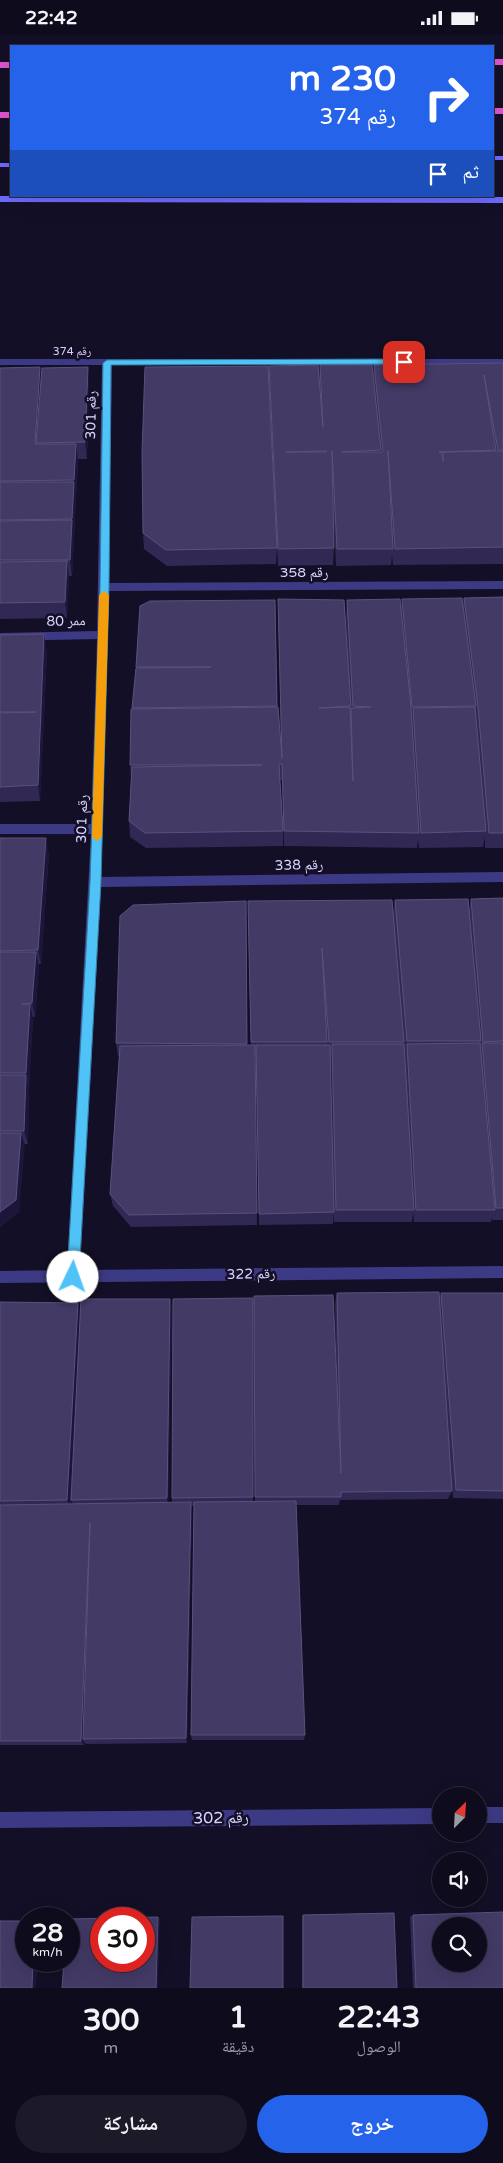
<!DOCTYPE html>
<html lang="ar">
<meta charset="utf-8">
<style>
:root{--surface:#0e0b1c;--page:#1c1929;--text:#f1f3f6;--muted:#9b9ba3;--line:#2e2b3b;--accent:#2563eb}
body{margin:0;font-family:"Varela Round","Noto Naskh Arabic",sans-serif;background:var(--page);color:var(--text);direction:rtl;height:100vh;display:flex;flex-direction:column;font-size:19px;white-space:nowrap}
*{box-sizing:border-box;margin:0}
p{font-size:16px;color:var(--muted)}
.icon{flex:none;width:28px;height:28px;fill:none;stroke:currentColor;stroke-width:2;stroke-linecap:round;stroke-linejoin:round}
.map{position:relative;height:1953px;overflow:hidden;direction:ltr}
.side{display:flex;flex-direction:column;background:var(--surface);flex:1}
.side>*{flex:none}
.banner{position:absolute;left:10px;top:10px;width:484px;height:152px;border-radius:0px;box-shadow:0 5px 20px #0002,0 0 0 1px var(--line);direction:rtl;background:#2563eb;color:#fff;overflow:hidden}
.needle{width:32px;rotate:24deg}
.controls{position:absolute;left:432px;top:1752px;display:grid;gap:10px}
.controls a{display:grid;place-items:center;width:55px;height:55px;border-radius:50%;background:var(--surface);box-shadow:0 5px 20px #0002,0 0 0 1px var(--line);font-size:25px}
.speed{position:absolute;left:15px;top:1872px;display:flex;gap:10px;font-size:25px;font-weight:700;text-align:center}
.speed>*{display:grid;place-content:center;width:65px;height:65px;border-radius:50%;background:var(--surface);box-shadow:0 5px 20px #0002,0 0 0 1px var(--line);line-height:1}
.speed small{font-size:12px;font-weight:400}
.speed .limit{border:8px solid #d22;background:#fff;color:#111}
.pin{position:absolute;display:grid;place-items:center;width:42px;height:42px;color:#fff;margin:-21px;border-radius:10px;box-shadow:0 2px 8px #0006}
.me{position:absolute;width:55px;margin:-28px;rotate:3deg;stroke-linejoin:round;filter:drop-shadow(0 0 4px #0008)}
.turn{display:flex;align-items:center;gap:18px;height:105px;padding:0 15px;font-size:22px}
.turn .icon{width:65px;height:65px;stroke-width:2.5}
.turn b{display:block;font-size:35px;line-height:42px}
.then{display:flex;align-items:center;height:48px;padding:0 15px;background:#0003;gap:10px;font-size:19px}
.eta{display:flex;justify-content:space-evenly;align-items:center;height:85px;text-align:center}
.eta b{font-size:30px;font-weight:700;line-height:35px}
.cta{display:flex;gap:10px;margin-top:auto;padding:10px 15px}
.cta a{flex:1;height:58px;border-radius:30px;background:var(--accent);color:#fff;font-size:20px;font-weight:700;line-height:58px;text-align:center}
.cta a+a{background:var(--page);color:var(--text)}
.status{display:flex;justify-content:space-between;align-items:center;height:35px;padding:0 25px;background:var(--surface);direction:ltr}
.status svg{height:14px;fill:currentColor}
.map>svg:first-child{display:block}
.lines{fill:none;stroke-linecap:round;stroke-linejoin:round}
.minor{fill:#3d3a85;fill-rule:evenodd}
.secondary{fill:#6f6bff;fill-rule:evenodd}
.trunk{fill:#e055d1;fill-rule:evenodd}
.wall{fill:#312854;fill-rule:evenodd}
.shaded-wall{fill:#1d163a}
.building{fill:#433a66;stroke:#5a527e;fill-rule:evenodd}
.route{fill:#4fc3f7;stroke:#337fa1}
.slow{fill:#f59e0b}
.labels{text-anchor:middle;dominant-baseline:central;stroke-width:5;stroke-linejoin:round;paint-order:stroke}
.far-street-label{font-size:11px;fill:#d9d4ff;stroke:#130f26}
.street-label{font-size:14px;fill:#d9d4ff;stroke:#130f26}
.near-street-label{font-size:16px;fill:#d9d4ff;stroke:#130f26}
</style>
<div class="status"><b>22:42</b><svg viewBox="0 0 49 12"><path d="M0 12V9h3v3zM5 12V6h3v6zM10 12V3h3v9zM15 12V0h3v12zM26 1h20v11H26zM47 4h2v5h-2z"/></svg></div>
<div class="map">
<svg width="503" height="1953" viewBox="0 0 503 1953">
<rect width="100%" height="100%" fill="#130f26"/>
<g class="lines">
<path class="minor" d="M0,324H503V330H112L109,548L503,546V554L109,556L101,842L503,837V847L101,852L80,1235L503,1231V1243L0,1248V1236L67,1235L91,799H0V789H91L97,604L0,606V598L97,596L102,330H0Z
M479,1772H503V1788H479Z
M441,1773V1789L0,1793V1777Z"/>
<path class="secondary" d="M492,121H503V125H492Z
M0,128H11V132H0Z
M0,161L503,162V168L0,167Z"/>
<path class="trunk" d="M492,24H503V30H492Z
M0,27H11V33H0Z
M492,73H503V79H492Z
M0,77H11V83H0Z"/>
</g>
<path class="wall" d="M503,328V529L393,530L392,521L391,530L336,531L334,490V513L333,530L278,531L269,348V331L319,342L320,330L373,340L374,330Z
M40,332L41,342L89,349L87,424H78L72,541H69L67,583L0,584V333Z
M143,498L277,513L276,529L167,531L144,514Z
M503,562V813H485V802L483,812L419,813L418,805L417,813L284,811L282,745H280L283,796V811L146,813L130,802L129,786L131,743L130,730L132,674L136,633L140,571L275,565L277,672L281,706L278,564L348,622L346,581L347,565L401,571L402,564L463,568L464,563Z
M0,600L47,616L40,766L0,767Z
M0,803L49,818L41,929H39L35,982H33L29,1051L28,1109H24L19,1177L0,1192Z
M503,863V1185H492V1183L491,1187H414L413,1178L412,1187H334V1178L333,1189L259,1190L256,1021H255L257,1190L131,1192L113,1171L110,1159L119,1021H118L116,1008L246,866L247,1010H251L248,881L393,877L395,865L469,873L471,864ZM404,1008L405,1019L404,1023ZM330,1020H331L333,1111Z
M337,1258L439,1265L441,1258H503V1464L453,1463L450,1428L452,1456L448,1464L340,1465L339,1470H296L305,1700L304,1705H192L191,1700L194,1471H192V1476L187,1708L86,1709L84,1707V1710H0V1267L78,1268L80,1278L170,1264L172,1275L168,1468H172V1463L253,1263V1466H255L254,1261L337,1363L335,1269ZM75,1384L71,1465L73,1469H71Z
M303,1880L397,1953H302V1881Z
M413,1880L503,1953H413L410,1882Z"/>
<path class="shaded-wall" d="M40,332L42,349L36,408L38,419L35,409Z
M88,332L89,349L87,424L85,407Z
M76,409L78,425L74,501L72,484Z
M72,485L74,502L72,541L70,525Z
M67,526L69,543L67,583L65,567Z
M44,599L47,616L40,766L38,750Z
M46,803L49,818L41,929L38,915Z
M36,917L39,931L35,982L32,968Z
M30,969L33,983L29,1051L26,1038Z
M26,1040L29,1053L28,1109L24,1096Z
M21,1098L25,1110L19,1177L0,1192V1177Z
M170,1264L172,1275L168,1471L167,1463Z
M78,1268L81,1279L70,1473L67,1465Z
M191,1467L192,1476L187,1708L186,1703Z
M90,1488L83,1704L84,1707V1710L81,1706Z
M158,1882L160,1884L158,1953H156Z
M33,1926H38L36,1953H32Z"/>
<path class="building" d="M503,328V415H498L484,340L496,415L439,417H442L443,426V417L503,416V512L395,514L388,416L393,514H337L332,416L334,513L278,514L269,331L318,330L323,392L320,330H372L381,415L342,417H383L374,330ZM326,416V417H286Z
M268,331L277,513L166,515L143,498L142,417L145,332Z
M40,332L35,409H76L74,445L0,446V333Z
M88,332L85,407L36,408L42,333Z
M0,447H74L72,484L0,485Z
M72,485L70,525H0V486Z
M67,526L65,567L0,568V527Z
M503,562V798H489L478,672L464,563Z
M462,563L476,671L412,672L402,564Z
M278,564L344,565L351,671L319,673L350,672L353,746L351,673L371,672L353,671L347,565L400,564L411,672L419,798L284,796L282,729H279L283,796L145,798L129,786L132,732L262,730H130L131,674L278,672L282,723Z
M275,565L277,671L132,673L136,633L211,632H136L140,571L150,566Z
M44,599L38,750L0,752V678L36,677H0V600Z
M475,672L486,796L421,798L413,673Z
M0,803H46L38,915L0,916Z
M503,863V1006L483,1007L471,864Z
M468,864L481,1006H407L395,865Z
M392,865L404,1007H329L322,913L327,1007H251L248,866Z
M246,866L247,1009L116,1008L120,881L133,870Z
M0,917H36L32,968L22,969H30L26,1038H0Z
M480,1008L495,1175H416L407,1009Z
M482,1008H503V1173H496Z
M332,1009H404L414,1175H336Z
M255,1010L257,1178L129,1180L110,1159L120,1011Z
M256,1010H330L334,1177L259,1179Z
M0,1040H26L24,1096H0Z
M0,1098H21L16,1165L0,1177Z
M439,1257L452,1456L341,1457V1462H255L254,1261L333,1260L341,1438L337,1258Z
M441,1258H503V1456L456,1455Z
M253,1263V1462L172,1463L173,1264Z
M81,1264H170L167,1463L71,1465Z
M0,1267L78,1268L67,1465L0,1466Z
M296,1466L305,1700H191L194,1467Z
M191,1467L186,1703L83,1704L90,1488L81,1706H0V1470Z
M503,1877V1953H416L413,1880ZM441,1891H479V1929H441Z
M394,1878L397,1953H303V1880Z
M283,1881V1953H190L192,1882Z
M158,1882L156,1953H62L64,1926H69V1884ZM101,1884H144V1926H101Z
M0,1886H26V1926H33L32,1953H0Z"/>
<path class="route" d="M404,324L408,327L407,329L111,330L109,552L101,847L79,1242L77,1246L73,1248L69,1246L67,1242L90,847L100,552L103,328L107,325Z"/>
<path class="slow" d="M104,556L109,560L102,802L97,806L92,802L99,560Z"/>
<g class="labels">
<g class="far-street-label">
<text x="72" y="316">رقم 374</text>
</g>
<g class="street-label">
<text transform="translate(91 380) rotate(-89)">رقم 301</text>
<text x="304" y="537">رقم 358</text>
<text transform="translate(66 586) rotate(-1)">ممر 80</text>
<text transform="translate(82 784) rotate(-88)">رقم 301</text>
<text transform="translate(299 830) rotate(-1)">رقم 338</text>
<text transform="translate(251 1239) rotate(-1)">رقم 322</text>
</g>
<g class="near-street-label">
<text transform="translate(221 1783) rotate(-1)">رقم 302</text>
</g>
</g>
</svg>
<div class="controls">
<a><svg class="needle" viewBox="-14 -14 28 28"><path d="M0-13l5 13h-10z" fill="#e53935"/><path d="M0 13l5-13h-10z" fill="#9b9ba3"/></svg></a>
<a><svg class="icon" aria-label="sound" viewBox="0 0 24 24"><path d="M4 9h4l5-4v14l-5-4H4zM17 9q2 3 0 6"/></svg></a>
<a><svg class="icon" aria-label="search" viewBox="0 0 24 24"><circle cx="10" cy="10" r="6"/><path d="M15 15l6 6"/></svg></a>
</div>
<div class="speed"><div>28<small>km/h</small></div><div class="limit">30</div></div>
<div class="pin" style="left:404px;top:327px;background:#d93025"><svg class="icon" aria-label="arrive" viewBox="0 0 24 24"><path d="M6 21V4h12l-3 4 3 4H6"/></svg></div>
<svg class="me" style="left:73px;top:1242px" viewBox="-20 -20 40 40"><circle r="19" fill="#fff"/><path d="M0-13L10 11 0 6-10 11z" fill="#4fc3f7"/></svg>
<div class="banner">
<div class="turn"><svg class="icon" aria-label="right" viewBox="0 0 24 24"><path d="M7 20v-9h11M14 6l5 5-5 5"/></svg><div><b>230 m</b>رقم 374</div></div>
<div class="then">ثم<svg class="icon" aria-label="arrive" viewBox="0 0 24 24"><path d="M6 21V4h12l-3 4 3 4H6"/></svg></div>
</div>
</div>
<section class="side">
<div class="eta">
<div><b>22:43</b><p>الوصول</p></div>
<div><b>1</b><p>دقيقة</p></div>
<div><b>300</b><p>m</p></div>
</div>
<div class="cta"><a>خروج</a><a>مشاركة</a></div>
</section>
